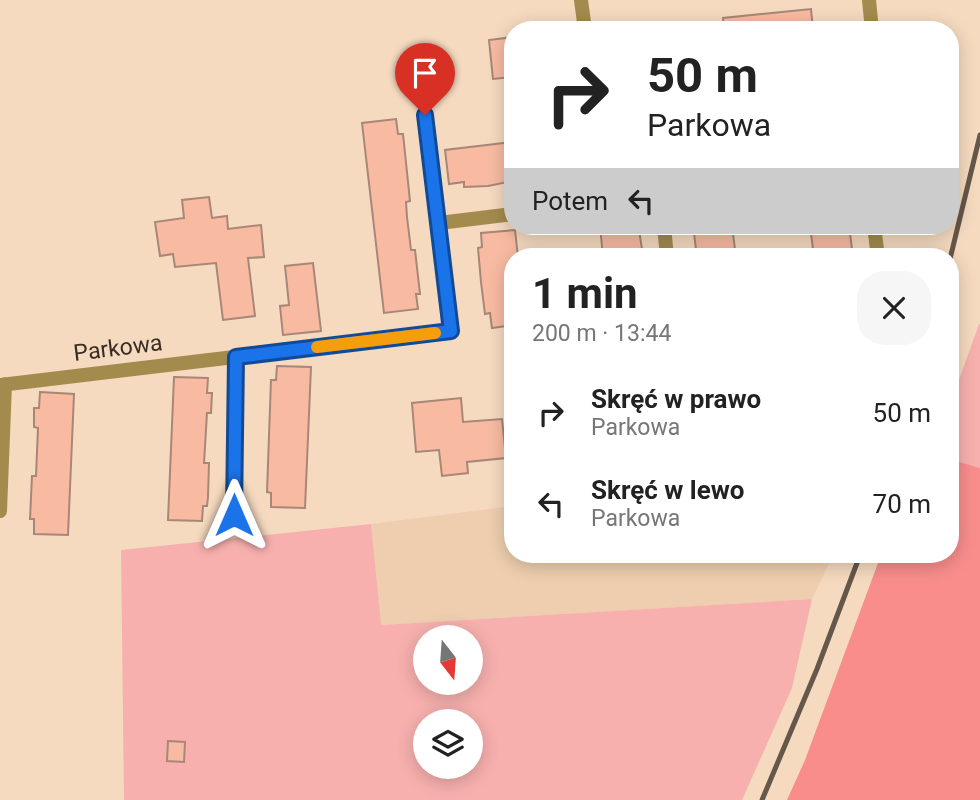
<!DOCTYPE html>
<html lang="pl">
<meta charset="utf-8">
<style>
:root{--surface:#fff;--page:#f6f6f6;--text:#222;--muted:#767676}
body{margin:0;font-family:Roboto,sans-serif;background:var(--page);color:var(--text);height:100vh;display:flex;flex-direction:column;font-size:26px;white-space:nowrap}
*{box-sizing:border-box;margin:0}
p{font-size:23px;color:var(--muted)}
.icon{flex:none;width:38px;height:38px;fill:none;stroke:currentColor;stroke-width:2;stroke-linecap:round;stroke-linejoin:round}
.map{position:relative;flex:1;overflow:hidden}
.drawer{position:absolute;left:504px;top:248px;width:455px;height:315px;display:flex;flex-direction:column;background:var(--surface);border-radius:28px;box-shadow:0 4px 18px #0003}
.drawer>*{flex:none}
.top-card{position:absolute;left:504px;top:21px;width:455px;height:214px;border-radius:28px;box-shadow:0 4px 18px #0003;background:#fff;color:var(--text);overflow:hidden}
.needle{width:46px;rotate:163deg}
.tools{position:absolute;left:413px;top:625px;display:grid;gap:14px}
.tools a{display:grid;place-items:center;width:70px;height:70px;border-radius:50%;background:var(--surface);box-shadow:0 4px 18px #0003;font-size:35px}
.pin{position:absolute;display:grid;place-items:center;width:60px;height:60px;color:#fff;margin:-72px -30px;border-radius:50% 50% 50% 0;rotate:-45deg;box-shadow:0 0 7px #0007}
.pin .icon{rotate:45deg}
.me{position:absolute;width:77px;margin:-38px;rotate:0deg;stroke-linejoin:round;filter:drop-shadow(0 0 5px #0008)}
.turn{display:flex;align-items:center;gap:24px;height:147px;padding:0 28px;font-size:32px}
.turn .icon{width:91px;height:91px;stroke-width:2.5}
.turn b{display:block;font-size:49px;line-height:60px}
.then{display:flex;align-items:center;height:66px;padding:0 28px;background:#0003;gap:14px;font-size:26px}
.round{display:grid;place-items:center;flex:none;width:74px;height:74px;border-radius:28px;background:var(--page)}
.overview{display:flex;align-items:center;justify-content:space-between;height:119px;padding:0 28px}
h1{font-size:42px;font-weight:700;line-height:52px}
ul{padding:0;list-style:none}
li{display:flex;align-items:center;gap:21px;height:91px;padding:0 28px}
li div{flex:1}
li b{display:block;font-size:26px}
li em{font-style:normal}
.map>svg:first-child{display:block}
.built{fill:#eeceae}
.green{fill:#f7b0ae;fill-rule:evenodd}
.forest{fill:#f88d8c}
.building{fill:#f8bba2;stroke:#a88678;stroke-width:2}
.lines{fill:none;stroke-linecap:round;stroke-linejoin:round}
.street{stroke:#a38b4e;stroke-width:14}
.rail{stroke:#655749;stroke-width:5}
.route-casing{stroke:#114b97;stroke-width:18}
.route{stroke:#1a73e8;stroke-width:12}
.slow{stroke:#f59e0b;stroke-width:12}
.labels{text-anchor:middle;dominant-baseline:central;stroke-width:7;stroke-linejoin:round;paint-order:stroke}
.street-label{font-size:23px;fill:#372d23;stroke:#f5dabf}
</style>
<div class="map">
<svg width="980" height="800" viewBox="0 0 980 800">
<rect width="100%" height="100%" fill="#f5dabf"/>
<path class="built" d="M513,506V555H833L812,599L380,625L371,524Z"/>
<path class="green" d="M979,324H980V468L950,459V405Z
M371,524L381,625L812,599L792,688L742,800H124L121,550ZM425,637H471V682H425ZM425,721H471V766H425Z"/>
<path class="forest" d="M950,459L980,468V800H787L805,760L881,555H950Z"/>
<path class="building" d="M811,9L813,30H724L723,18Z
M513,37V77L493,79L489,40Z
M396,119L398,134H403L410,201L406,202L407,217L411,250H415L420,294H416L418,309L384,313L362,123Z
M513,142V181L488,186L464,187V182L449,184L445,150Z
M209,197L212,218L227,216L228,229L261,225L264,257L248,258L255,316L223,320L216,263L175,267L173,254L160,256L155,222L184,218L182,200Z
M600,226H634L635,230H639L642,249L637,250L638,257H603Z
M693,226H732L736,257H697Z
M810,226H849L852,249H847L848,257H814Z
M515,230L518,257H513V325L492,328L490,313L485,314L481,282L478,248L482,247L481,233Z
M313,263L321,331L283,335L280,306L289,305L285,266Z
M277,366L311,367L305,508L271,507V493L267,492L271,380H276Z
M174,377L208,378L207,393H212L211,413H207L204,463H209L208,497L207,506H203L202,521L168,520Z
M40,392L74,394L68,535L34,534V519H30L32,476H36L38,428L34,427V408H39Z
M461,398L463,422L502,419L506,458L467,462L468,473L442,476L439,450L416,452L412,403Z
M168,741L185,742L184,762L167,761Z"/>
<g class="lines">
<path class="street" d="M581,0L585,30
M869,0L872,30
M425,115L439,223
M664,226L667,257
M874,226L878,257
M0,385L451,331L439,223L513,214
M0,511L5,384
M235,515L236,357"/>
<path class="rail" d="M950,259L980,135
M762,800L817,669L860,555"/>
</g>
<g class="lines">
<g class="route-casing">
<path id="route" d="M234,515L236,357L451,331L425,115"/>
</g>
<use href="#route" class="route"/>
<path class="slow" d="M317,347L435,333"/>
</g>
<g class="labels">
<g class="street-label">
<text transform="translate(118 348) rotate(-7)">Parkowa</text>
</g>
</g>
</svg>
<div class="tools">
<a><svg class="needle" viewBox="-14 -14 28 28"><path d="M0-13l5 13h-10z" fill="#e53935"/><path d="M0 13l5-13h-10z" fill="#767676"/></svg></a>
<a><svg class="icon" aria-label="layers" viewBox="0 0 24 24"><path d="M12 4l9 5-9 5-9-5zM3 14l9 5 9-5"/></svg></a>
</div>
<div class="pin" style="left:425px;top:115px;background:#d93025"><svg class="icon" aria-label="arrive" viewBox="0 0 24 24"><path d="M6 21V4h12l-3 4 3 4H6"/></svg></div>
<svg class="me" style="left:234px;top:515px" viewBox="-20 -20 40 40"><path d="M0-17L14 15 0 8-14 15z" fill="#1a73e8" stroke="#fff" stroke-width="4"/></svg>
<div class="top-card">
<div class="turn"><svg class="icon" aria-label="right" viewBox="0 0 24 24"><path d="M7 20v-9h11M14 6l5 5-5 5"/></svg><div><b>50 m</b>Parkowa</div></div>
<div class="then">Potem<svg class="icon" aria-label="left" viewBox="0 0 24 24"><path d="M17 20v-9H6M10 6l-5 5 5 5"/></svg></div>
</div>
<section class="drawer">
<div class="overview"><div><h1>1 min</h1><p>200 m · 13:44</p></div><a class="round"><svg class="icon" aria-label="close" viewBox="0 0 24 24"><path d="M6 6l12 12M18 6L6 18"/></svg></a></div>
<ul>
<li><svg class="icon" aria-label="right" viewBox="0 0 24 24"><path d="M7 20v-9h11M14 6l5 5-5 5"/></svg><div><b>Skręć w prawo</b><p>Parkowa</p></div><em>50 m</em></li>
<li><svg class="icon" aria-label="left" viewBox="0 0 24 24"><path d="M17 20v-9H6M10 6l-5 5 5 5"/></svg><div><b>Skręć w lewo</b><p>Parkowa</p></div><em>70 m</em></li>
</ul>
</section>
</div>
